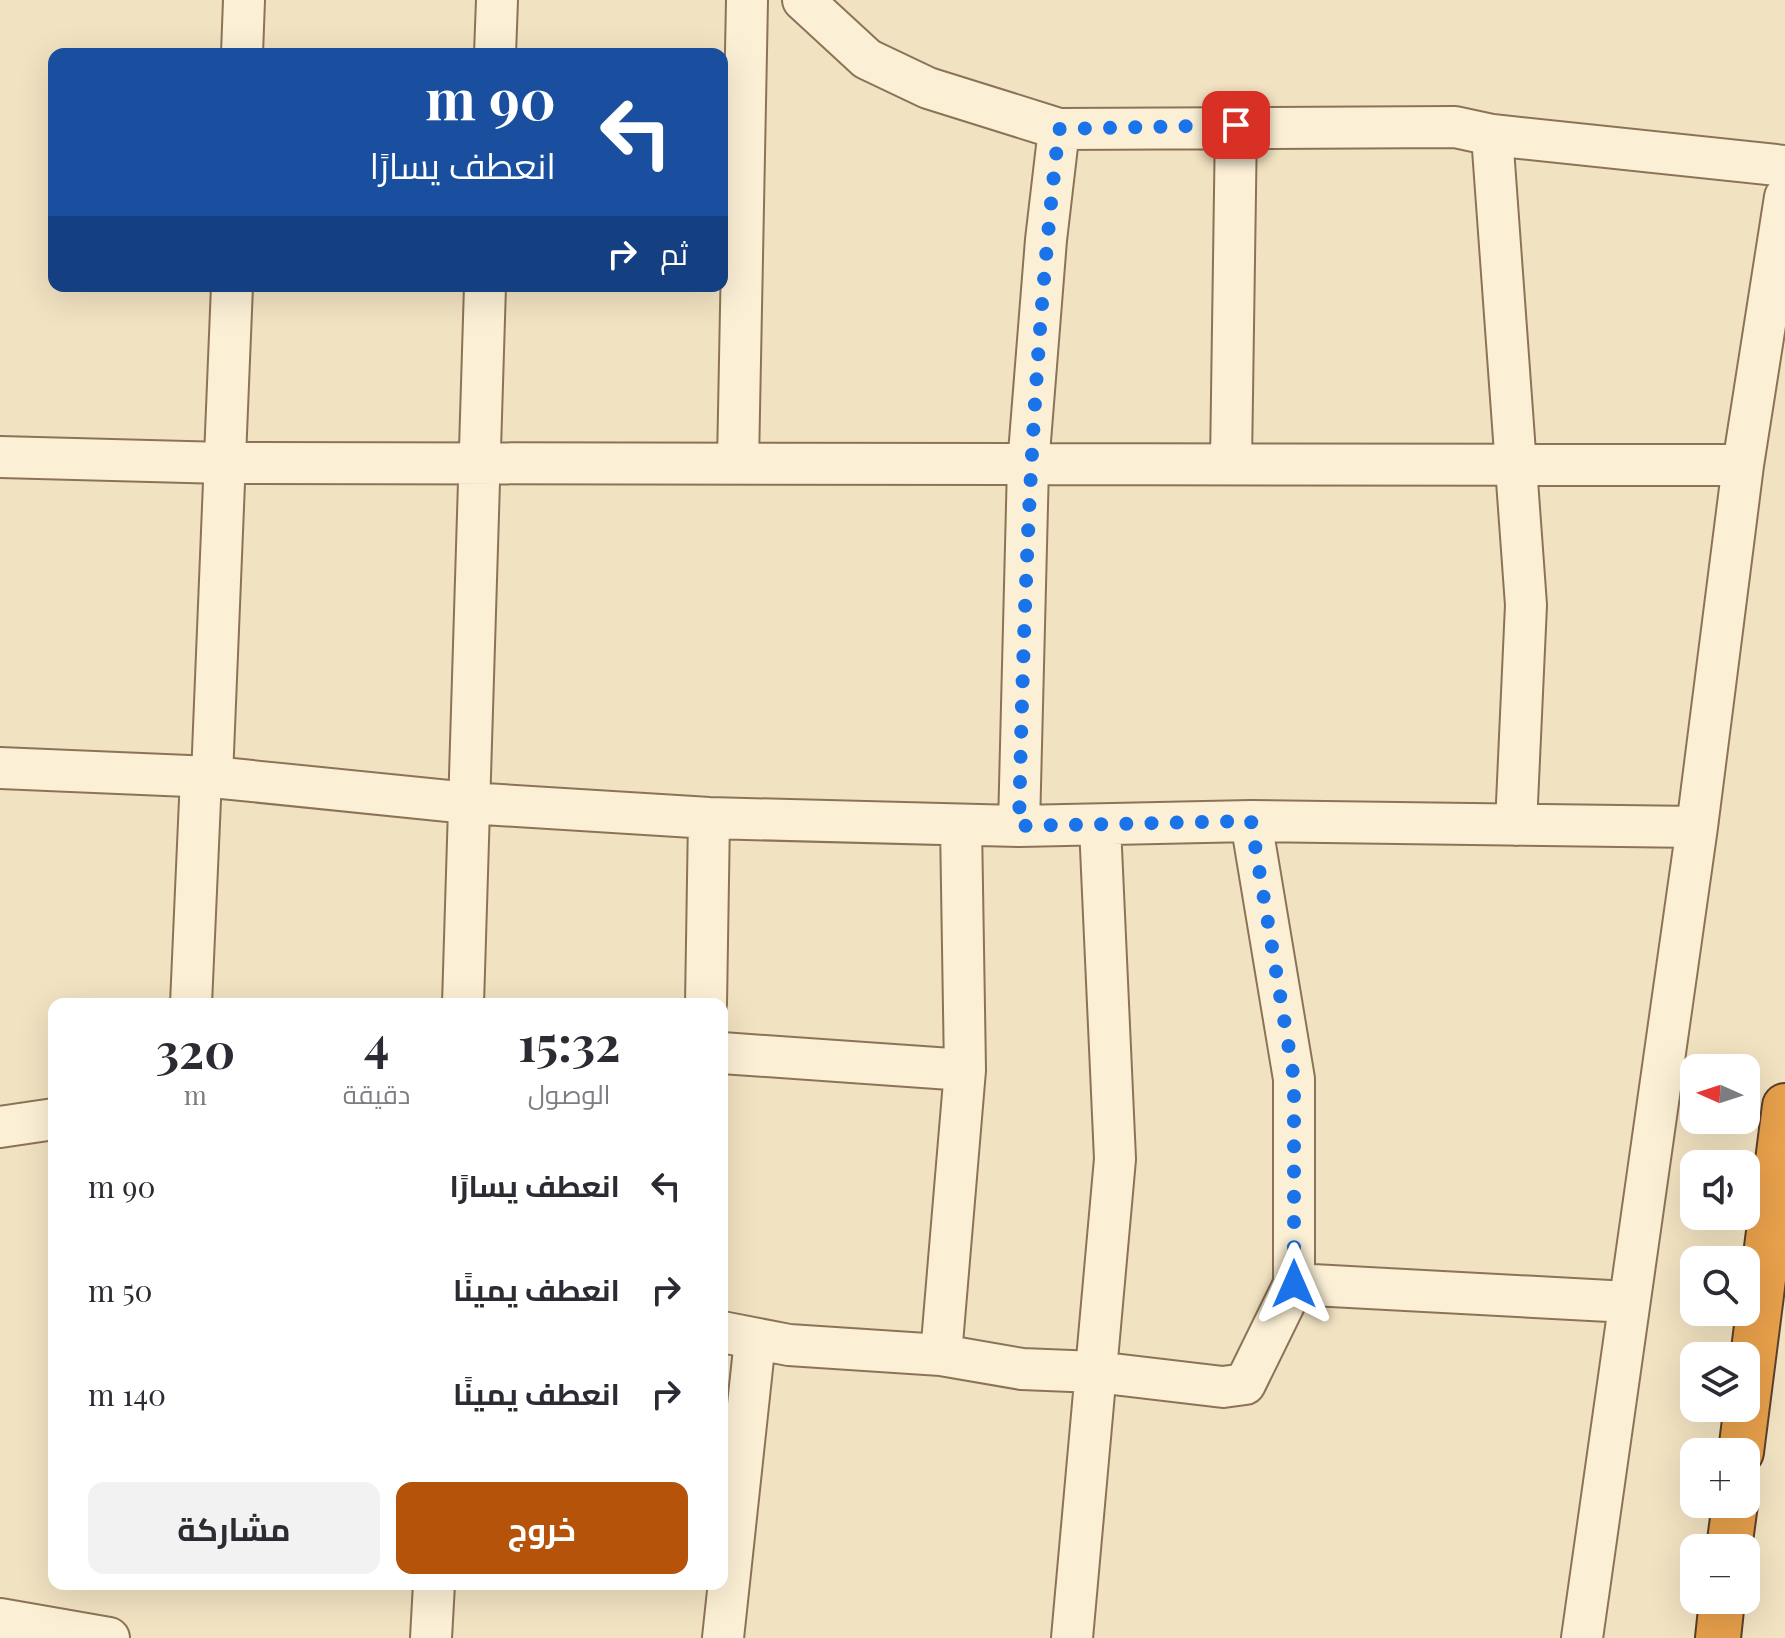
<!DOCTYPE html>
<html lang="ar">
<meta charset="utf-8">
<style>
:root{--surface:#fff;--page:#f2f2f3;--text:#2b2b33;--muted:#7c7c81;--accent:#b45309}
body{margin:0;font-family:"Playfair Display",Cairo,serif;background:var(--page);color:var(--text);direction:rtl;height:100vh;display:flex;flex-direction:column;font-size:30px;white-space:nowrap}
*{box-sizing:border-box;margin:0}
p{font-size:26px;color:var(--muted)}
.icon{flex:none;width:44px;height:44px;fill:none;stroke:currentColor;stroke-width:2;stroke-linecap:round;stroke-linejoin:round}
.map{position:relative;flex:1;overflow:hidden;direction:ltr}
.side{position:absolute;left:48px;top:998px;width:680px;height:592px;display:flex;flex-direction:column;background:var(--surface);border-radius:16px;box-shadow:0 8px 32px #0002;direction:rtl}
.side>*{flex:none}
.guide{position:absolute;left:48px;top:48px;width:680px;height:244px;border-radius:16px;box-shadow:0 8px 32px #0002;direction:rtl;background:#1a4fa0;color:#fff;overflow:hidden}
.needle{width:52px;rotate:273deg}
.tools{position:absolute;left:1680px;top:1054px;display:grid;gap:16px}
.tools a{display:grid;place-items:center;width:80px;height:80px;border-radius:16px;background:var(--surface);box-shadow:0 8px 32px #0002;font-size:40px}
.pin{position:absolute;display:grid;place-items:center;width:68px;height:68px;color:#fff;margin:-34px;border-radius:16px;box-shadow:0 4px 12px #0006}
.me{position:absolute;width:88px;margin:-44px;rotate:0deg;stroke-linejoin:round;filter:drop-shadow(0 0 6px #0008)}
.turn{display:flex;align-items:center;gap:28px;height:168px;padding:0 40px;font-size:36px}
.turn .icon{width:104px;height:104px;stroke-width:2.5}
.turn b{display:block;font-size:56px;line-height:68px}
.then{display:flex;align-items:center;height:76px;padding:0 40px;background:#0003;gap:16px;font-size:30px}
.eta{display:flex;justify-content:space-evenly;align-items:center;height:136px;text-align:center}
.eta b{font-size:48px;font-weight:700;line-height:56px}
.action{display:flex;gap:16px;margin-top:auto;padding:16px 40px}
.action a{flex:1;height:92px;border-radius:16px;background:var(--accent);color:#fff;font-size:32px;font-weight:700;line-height:92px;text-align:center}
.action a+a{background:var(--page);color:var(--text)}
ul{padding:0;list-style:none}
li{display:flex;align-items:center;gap:24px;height:104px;padding:0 40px}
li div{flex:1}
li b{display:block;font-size:30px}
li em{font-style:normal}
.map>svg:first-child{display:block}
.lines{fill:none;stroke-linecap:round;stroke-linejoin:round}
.minor-casing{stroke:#8c7357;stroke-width:44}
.highway-casing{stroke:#5a402c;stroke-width:48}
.minor{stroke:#fbefd5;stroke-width:40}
.highway{stroke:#e7a04b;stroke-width:44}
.route{stroke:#1a73e8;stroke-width:14;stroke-dasharray:0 25.2}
</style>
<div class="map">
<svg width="1785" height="1638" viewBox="0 0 1785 1638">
<rect width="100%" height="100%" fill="#f1e2c1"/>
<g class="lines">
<g class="minor-casing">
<path id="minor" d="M803,0L867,59L928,88L1059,129L1455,127L1492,135L1785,166
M242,54L244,0
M495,54L497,0
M1492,135L1526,605L1516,825
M0,457L224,463L1743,465
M738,463L747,0
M1231,463L1236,125
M0,768L212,777L468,803L709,818L1019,826L1251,821L1697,827
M212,777L232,286
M1019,826L1028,466L1046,240L1059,129
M191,1004L201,777
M463,1004L485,286
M706,1004L709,818
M722,1053L965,1070
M0,1127L54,1119
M1294,1284L1628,1302
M722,1332L789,1345L941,1355L1022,1369L1096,1372L1223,1387L1245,1384L1294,1284V1079L1251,821
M941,1355L965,1070L961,825
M0,1619L109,1638
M431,1638L434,1584
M723,1638L755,1340
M1072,1638L1115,1159L1100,826
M1582,1638L1697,827L1743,465L1785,197"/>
</g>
<g class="highway-casing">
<path id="highway" d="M1741,1452L1785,1106
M1729,1548L1735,1504
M1718,1638L1722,1600"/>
</g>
<use href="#minor" class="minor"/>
<use href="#highway" class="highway"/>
</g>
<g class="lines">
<path class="route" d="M1236,125L1059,129C1032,362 1024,592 1019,826L1251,821L1294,1079V1284"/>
</g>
</svg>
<div class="tools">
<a><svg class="needle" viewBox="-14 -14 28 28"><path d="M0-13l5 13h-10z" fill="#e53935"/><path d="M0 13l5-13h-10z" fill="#7c7c81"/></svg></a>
<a><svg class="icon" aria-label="sound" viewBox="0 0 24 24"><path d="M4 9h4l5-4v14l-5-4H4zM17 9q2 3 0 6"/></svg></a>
<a><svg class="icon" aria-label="search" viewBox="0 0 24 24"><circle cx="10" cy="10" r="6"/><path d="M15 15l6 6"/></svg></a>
<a><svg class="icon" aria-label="layers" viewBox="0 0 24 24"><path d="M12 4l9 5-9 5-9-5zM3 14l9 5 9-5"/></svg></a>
<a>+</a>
<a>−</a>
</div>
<div class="pin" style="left:1236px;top:125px;background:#d93025"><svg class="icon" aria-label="arrive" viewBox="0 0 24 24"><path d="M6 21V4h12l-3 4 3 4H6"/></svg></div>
<svg class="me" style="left:1294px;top:1284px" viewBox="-20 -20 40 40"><path d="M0-17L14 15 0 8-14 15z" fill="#1a73e8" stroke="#fff" stroke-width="4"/></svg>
<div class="guide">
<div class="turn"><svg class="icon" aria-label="left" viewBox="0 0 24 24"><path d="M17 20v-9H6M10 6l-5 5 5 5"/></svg><div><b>90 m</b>انعطف يسارًا</div></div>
<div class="then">ثم<svg class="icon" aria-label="right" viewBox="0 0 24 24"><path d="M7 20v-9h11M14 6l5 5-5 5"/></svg></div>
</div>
<section class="side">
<div class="eta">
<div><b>15:32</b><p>الوصول</p></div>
<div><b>4</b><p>دقيقة</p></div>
<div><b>320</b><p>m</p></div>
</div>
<ul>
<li><svg class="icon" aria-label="left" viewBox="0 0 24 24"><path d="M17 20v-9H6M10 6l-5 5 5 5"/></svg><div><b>انعطف يسارًا</b></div><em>90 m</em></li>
<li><svg class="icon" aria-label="right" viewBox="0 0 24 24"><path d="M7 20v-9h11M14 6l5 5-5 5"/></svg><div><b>انعطف يمينًا</b></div><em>50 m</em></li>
<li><svg class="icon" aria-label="right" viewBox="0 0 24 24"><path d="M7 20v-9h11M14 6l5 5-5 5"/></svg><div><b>انعطف يمينًا</b></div><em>140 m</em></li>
</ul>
<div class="action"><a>خروج</a><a>مشاركة</a></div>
</section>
</div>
